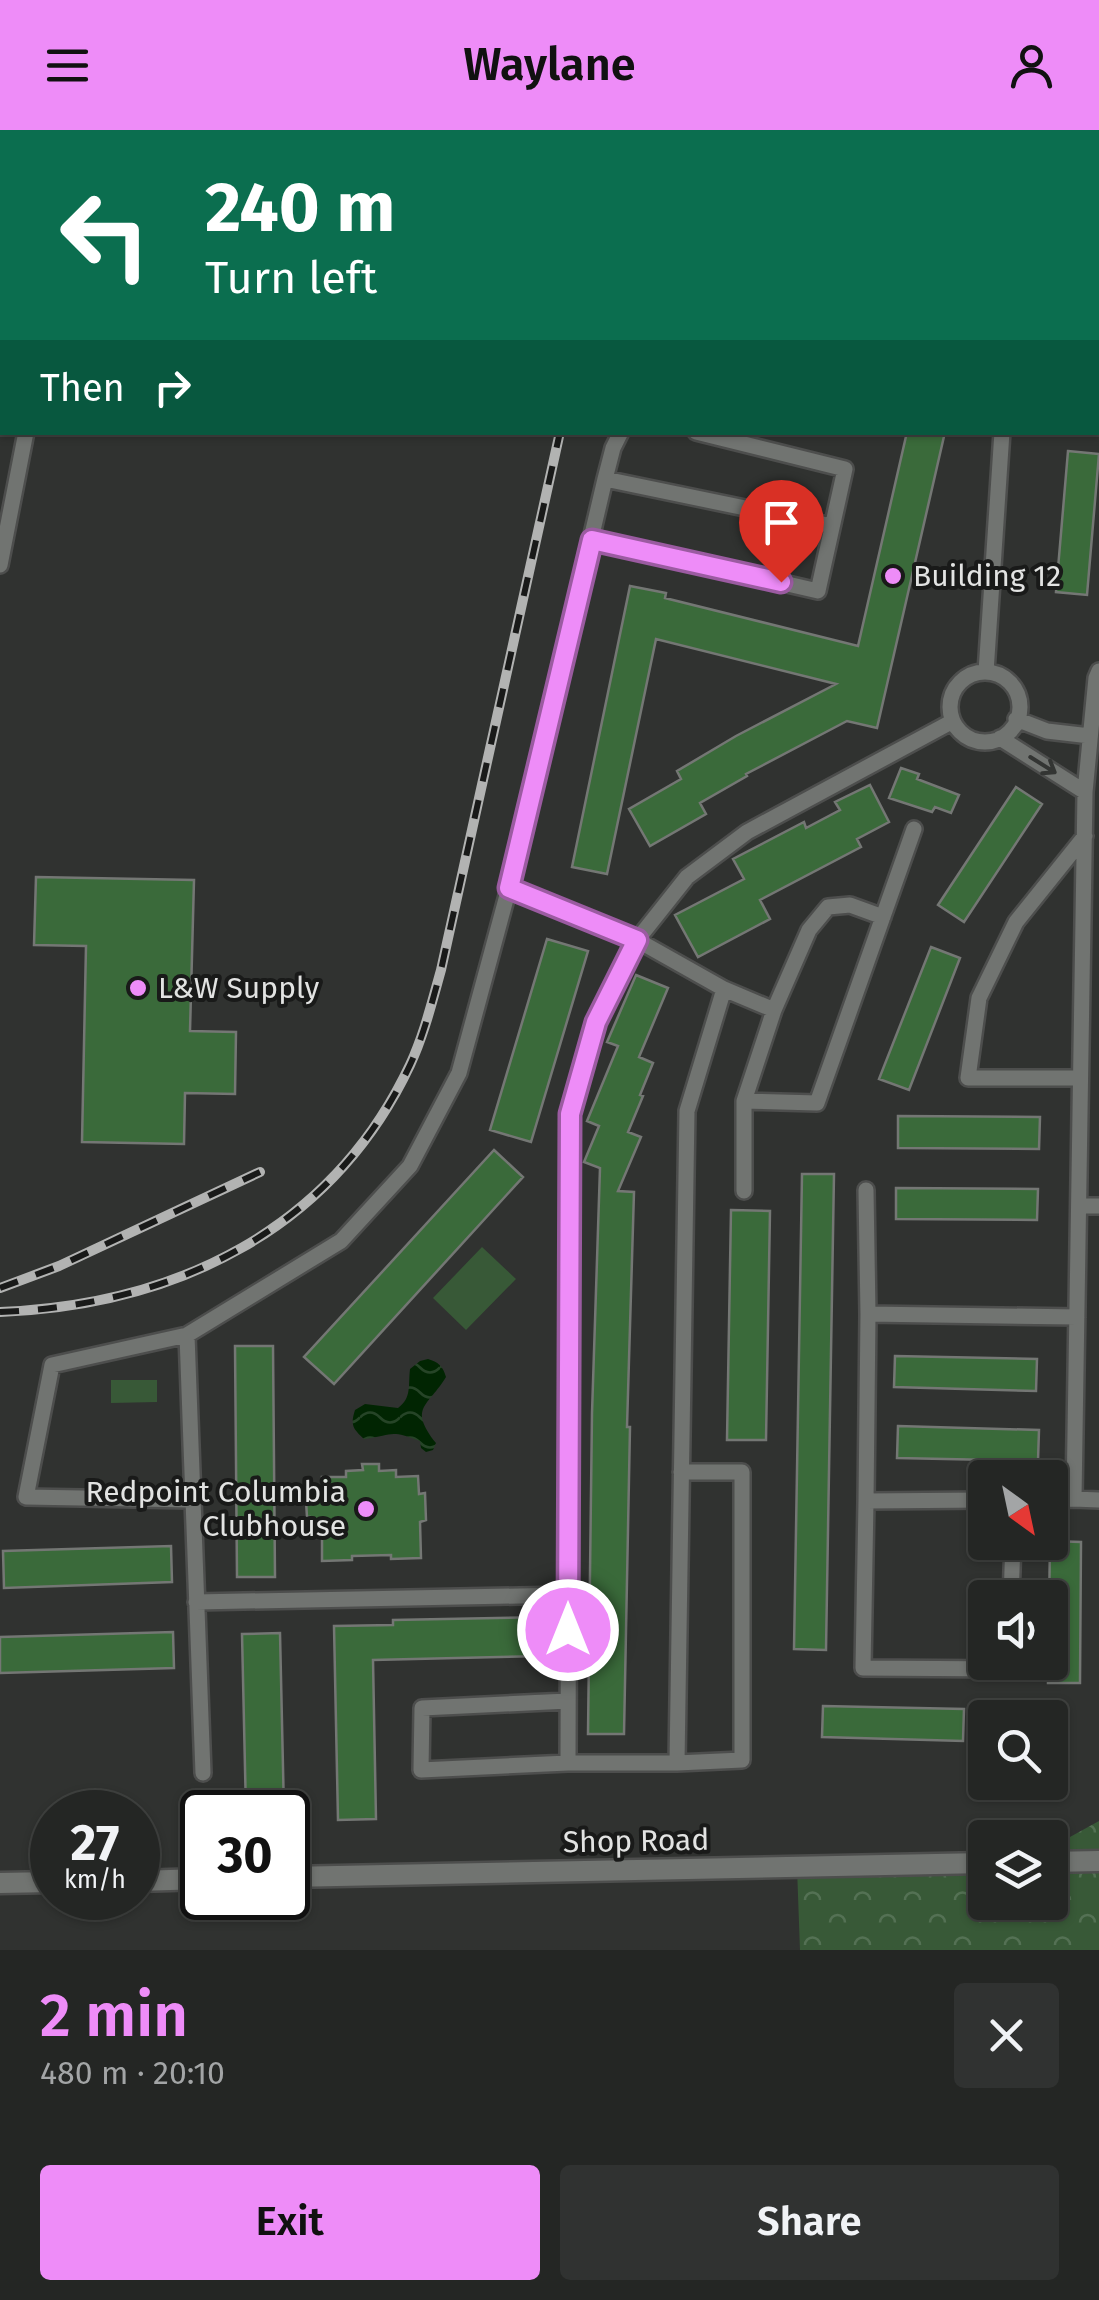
<!DOCTYPE html>
<meta charset="utf-8">
<style>
:root{--surface:#242624;--page:#303231;--text:#f1f3f6;--muted:#a3a5a6;--line:#414341;--accent:#ee8cf8}
body{margin:0;font-family:"Fira Sans",sans-serif;background:var(--page);color:var(--text);height:100vh;display:flex;flex-direction:column;font-size:38px;white-space:nowrap}
*{box-sizing:border-box;margin:0}
p{font-size:32px;color:var(--muted)}
.icon{flex:none;width:55px;height:55px;fill:none;stroke:currentColor;stroke-width:2;stroke-linecap:round;stroke-linejoin:round}
.map{position:relative;height:1820px;overflow:hidden}
.side{display:flex;flex-direction:column;background:var(--surface);flex:1}
.side>*{flex:none}
.guide{position:absolute;left:0px;top:0px;width:1100px;height:305px;box-shadow:0 2px 8px #0004,0 0 0 2px var(--line);background:#0b6e4f;color:#fff;overflow:hidden}
.needle{width:65px;rotate:147deg}
.controls{position:absolute;left:968px;top:1330px;display:grid;gap:20px}
.controls a{display:grid;place-items:center;width:100px;height:100px;border-radius:10px;background:var(--surface);box-shadow:0 2px 8px #0004,0 0 0 2px var(--line);font-size:50px}
.speed{position:absolute;left:30px;top:1660px;display:flex;gap:20px;font-size:50px;font-weight:700;text-align:center}
.speed>*{display:grid;place-content:center;width:130px;height:130px;border-radius:50%;background:var(--surface);box-shadow:0 2px 8px #0004,0 0 0 2px var(--line);line-height:1}
.speed small{font-size:25px;font-weight:400}
.speed .limit{border:5px solid #111;border-radius:15px;background:#fff;color:#111}
.pin{position:absolute;display:grid;place-items:center;width:85px;height:85px;color:#fff;margin:-102px -42px;border-radius:50% 50% 50% 0;rotate:-45deg;box-shadow:0 0 10px #0007}
.pin .icon{rotate:45deg}
.me{position:absolute;width:110px;margin:-55px;rotate:0deg;stroke-linejoin:round;filter:drop-shadow(0 0 8px #0008)}
.turn{display:flex;align-items:center;gap:35px;height:210px;padding:0 40px;font-size:45px}
.turn .icon{width:130px;height:130px;stroke-width:2.5}
.turn b{display:block;font-size:70px;line-height:85px}
.then{display:flex;align-items:center;height:95px;padding:0 40px;background:#0003;gap:20px;font-size:38px}
.round{display:grid;place-items:center;flex:none;width:105px;height:105px;border-radius:10px;background:var(--page)}
.summary{display:flex;align-items:center;justify-content:space-between;height:170px;padding:0 40px}
h1{font-size:60px;font-weight:600;line-height:75px;color:var(--accent)}
.cta{display:flex;gap:20px;margin-top:auto;padding:20px 40px}
.cta a{flex:1;height:115px;border-radius:10px;background:var(--accent);color:#111;font-size:40px;font-weight:600;line-height:115px;text-align:center}
.cta a+a{background:var(--page);color:var(--text)}
header{display:flex;justify-content:space-between;align-items:center;height:130px;padding:0 40px;background:var(--accent);color:#111;font-size:45px;font-weight:600}
.map>svg:first-child{display:block}
.forest{fill:url(#forest-crowns)}
.green{fill:#385937}
.water{fill:url(#water-waves)}
.building{fill:#3a6a3a;stroke:#747774;stroke-width:2.5}
.lines{fill:none;stroke-linecap:round;stroke-linejoin:round}
.minor-casing{stroke:#4d4e4d;stroke-width:20}
.tertiary-casing{stroke:#4d4e4d;stroke-width:25}
.minor{stroke:#717471;stroke-width:15}
.tertiary{stroke:#717471;stroke-width:20}
.rail-casing{stroke:#b2b3b2;stroke-width:10}
.rail{stroke:#191a19;stroke-width:6;stroke-dasharray:19;stroke-linecap:butt}
.oneway{stroke:#333533}
.route-casing{stroke:#9b5ba1;stroke-width:25}
.route{stroke:#ee8cf8;stroke-width:18}
.poi-dot{fill:#ee8cf8;stroke:#191a19;stroke-width:4}
.labels{text-anchor:middle;dominant-baseline:central;stroke-width:8;stroke-linejoin:round;paint-order:stroke}
.poi-label{font-size:30px;fill:#e2e3e2;stroke:#191a19;text-anchor:start}
.street-label{font-size:30px;fill:#e2e3e2;stroke:#191a19}
</style>
<header><svg class="icon" aria-label="menu" viewBox="0 0 24 24"><path d="M4 6h16M4 12h16M4 18h16"/></svg>Waylane<svg class="icon" aria-label="person" viewBox="0 0 24 24"><circle cx="12" cy="8" r="4"/><path d="M4 21q1-7 8-7t8 7"/></svg></header>
<div class="map">
<svg width="1099" height="1820" viewBox="0 0 1099 1820">
<defs>
<pattern id="forest-crowns" width="20" height="18" patternUnits="userSpaceOnUse" patternTransform="scale(2.5)"><rect width="20" height="18" fill="#385937"/><path d="M2 6a3 3 0 1 1 6 0M12 15a3 3 0 1 1 6 0" fill="none" stroke="#547154"/></pattern>
<pattern id="water-waves" width="16" height="10" patternUnits="userSpaceOnUse" patternTransform="scale(2.5)"><rect width="16" height="10" fill="#012502"/><path d="M0 5q4-4 8 0t8 0" fill="none" stroke="#264427"/></pattern>
</defs>
<rect width="100%" height="100%" fill="#303230"/>
<path class="forest" d="M1099,1691V1725L1050,1730V1718Z
M1099,1730V1820H800L797,1737L985,1733V1772H1050V1732Z"/>
<path class="green" d="M482,1117L516,1149L466,1200L433,1168Z
M111,1250H157V1272L111,1273Z"/>
<path class="water" d="M428,1229C438,1232 443,1236 446,1247C428,1277 408,1277 436,1313L433,1320L426,1322L421,1318L420,1311C389,1299 394,1305 364,1309C353,1299 350,1295 355,1280L365,1274L398,1278C412,1268 408,1255 410,1239L420,1231Z"/>
<path class="building" d="M907,302H945L877,598L847,591L746,644L747,646L700,673L706,684L650,716L629,679L681,649L677,641L736,606L836,554L656,509L607,744L572,737L630,456L666,463L665,468L858,516Z
M1068,321L1099,324L1087,465L1056,462Z
M901,638L919,644L917,649L959,665L951,683L935,677L932,682L889,668Z
M870,655L889,692L857,709L861,717L760,770L770,789L698,827L675,785L744,749L733,729L804,692L806,698L840,680L835,672Z
M1016,657L1042,674L964,792L938,775Z
M36,747L194,750L190,901L236,902L235,964L185,963L184,1014L82,1012L86,816L34,815Z
M547,809L588,821L531,1012L490,1000Z
M931,817L960,828L909,960L879,949Z
M636,845L668,858L639,927L653,933L640,965L643,966L628,1002L641,1007L618,1061L634,1062L627,1297H630L624,1604H588L592,1283L600,1038L584,1032L599,996L587,991L618,916L607,912Z
M898,986L1040,987L1039,1019L898,1018Z
M494,1020L523,1047L334,1254L304,1227Z
M802,1044H834L826,1520L794,1519Z
M896,1058L1038,1059L1037,1090L896,1089Z
M731,1080L770,1081L766,1310H727Z
M235,1216H273L275,1447H237Z
M895,1226L1037,1229L1036,1261L894,1257Z
M898,1296L1039,1300L1038,1331L897,1328Z
M362,1334H379V1341L396,1340V1347L418,1346L419,1364L425,1363L426,1390L420,1392L421,1428L391,1429V1425L352,1426V1430L322,1431V1395H311L310,1387H307L306,1371L311,1370V1363L323,1362L322,1347H346V1341L363,1340Z
M1050,1411L1081,1412L1080,1553H1048Z
M171,1416L172,1452L4,1458L3,1421Z
M545,1487V1526L373,1530L376,1689L338,1690L334,1496L393,1495V1490Z
M173,1502L174,1538L0,1543V1507Z
M280,1503L284,1682H246L242,1504Z
M823,1576L964,1579L963,1611L822,1607Z"/>
<g class="lines">
<g class="minor-casing">
<path id="minor" d="M94,2L95,0
M1025,2V0
M605,349L832,396
M592,409L818,461L845,339L696,302
M0,435L26,302
M986,542L1002,302
M950 577a35 35 0 1 1 70 0a35 35 0 1 1-70 0Z
M1016,589L1047,601L1090,606
M1000,608L1085,662
M509,758L605,349L613,318L621,302
M724,859L774,880L744,971V1061
M774,880L809,800L828,777L850,775L883,787
M1080,948H968L979,868L1016,792L1085,706
M744,971L817,973L914,699
M866,1060L868,1184
M1079,1076H1099
M187,1205L52,1235L26,1367L192,1370
M1074,1369L1099,1370
M985,1370L866,1371L868,1184L1077,1187
M1050,1370L1074,1369L1085,662L1096,548L1099,541
M866,1371L863,1538L1008,1539L1009,1532
M1011,1468L1013,1412
M196,1472L568,1465
M568,1633L421,1640L422,1578L568,1571
M677,1633L742,1630V1342H681
M203,1643L187,1205L341,1111L410,1036L459,943L509,758L637,810L724,859L687,981L677,1633H568L570,983L596,892L637,810L687,747L747,702L953,591"/>
</g>
<g class="tertiary-casing">
<path id="tertiary" d="M1050,1732L1099,1731
M288,1747L985,1733
M138,1751L202,1749
M0,1753L52,1752"/>
</g>
<use href="#minor" class="minor"/>
<use href="#tertiary" class="tertiary"/>
<g class="rail-casing">
<path id="rail" d="M0,1158L59,1136L260,1042
M0,1182C176,1175 332,1100 410,935C424,905 432,872 441,840L560,302"/>
</g>
<use href="#rail" class="rail"/>
</g>
<defs><path id="oneway-shaft" d="M-6 0H5M1.5-3L5.5 0L1.5 3" fill="none" stroke-width="1.6" stroke-linecap="round" stroke-linejoin="round" transform="scale(2.5)"/></defs>
<use class="oneway" href="#oneway-shaft" transform="translate(1043 635) rotate(32)"/>
<g class="lines">
<g class="route-casing">
<path id="route" d="M568,1500L570,984L596,892L637,810L509,758L592,410L781,452"/>
</g>
<use href="#route" class="route"/>
</g>
<g class="poi-dot">
<circle cx="893" cy="446" r="10"/>
<circle cx="138" cy="858" r="10"/>
<circle cx="366" cy="1379" r="10"/>
</g>
<g class="labels">
<g class="poi-label">
<text x="913" y="446">Building 12</text>
<text x="158" y="858">L&amp;W Supply</text>
<text x="346" y="1362" text-anchor="end">Redpoint Columbia<tspan x="346" dy="34">Clubhouse</tspan></text>
</g>
<g class="street-label">
<text transform="translate(636 1711) rotate(-1)">Shop Road</text>
</g>
</g>
</svg>
<div class="controls">
<a><svg class="needle" viewBox="-14 -14 28 28"><path d="M0-13l5 13h-10z" fill="#e53935"/><path d="M0 13l5-13h-10z" fill="#a3a5a6"/></svg></a>
<a><svg class="icon" aria-label="sound" viewBox="0 0 24 24"><path d="M4 9h4l5-4v14l-5-4H4zM17 9q2 3 0 6"/></svg></a>
<a><svg class="icon" aria-label="search" viewBox="0 0 24 24"><circle cx="10" cy="10" r="6"/><path d="M15 15l6 6"/></svg></a>
<a><svg class="icon" aria-label="layers" viewBox="0 0 24 24"><path d="M12 4l9 5-9 5-9-5zM3 14l9 5 9-5"/></svg></a>
</div>
<div class="speed"><div>27<small>km/h</small></div><div class="limit">30</div></div>
<div class="pin" style="left:781px;top:452px;background:#d93025"><svg class="icon" aria-label="arrive" viewBox="0 0 24 24"><path d="M6 21V4h12l-3 4 3 4H6"/></svg></div>
<svg class="me" style="left:568px;top:1500px" viewBox="-20 -20 40 40"><circle r="17" fill="#ee8cf8" stroke="#fff" stroke-width="3"/><path d="M0-11L8 9 0 5-8 9z" fill="#fff"/></svg>
<div class="guide">
<div class="turn"><svg class="icon" aria-label="left" viewBox="0 0 24 24"><path d="M17 20v-9H6M10 6l-5 5 5 5"/></svg><div><b>240 m</b>Turn left</div></div>
<div class="then">Then<svg class="icon" aria-label="right" viewBox="0 0 24 24"><path d="M7 20v-9h11M14 6l5 5-5 5"/></svg></div>
</div>
</div>
<section class="side">
<div class="summary"><div><h1>2 min</h1><p>480 m · 20:10</p></div><a class="round"><svg class="icon" aria-label="close" viewBox="0 0 24 24"><path d="M6 6l12 12M18 6L6 18"/></svg></a></div>
<div class="cta"><a>Exit</a><a>Share</a></div>
</section>
